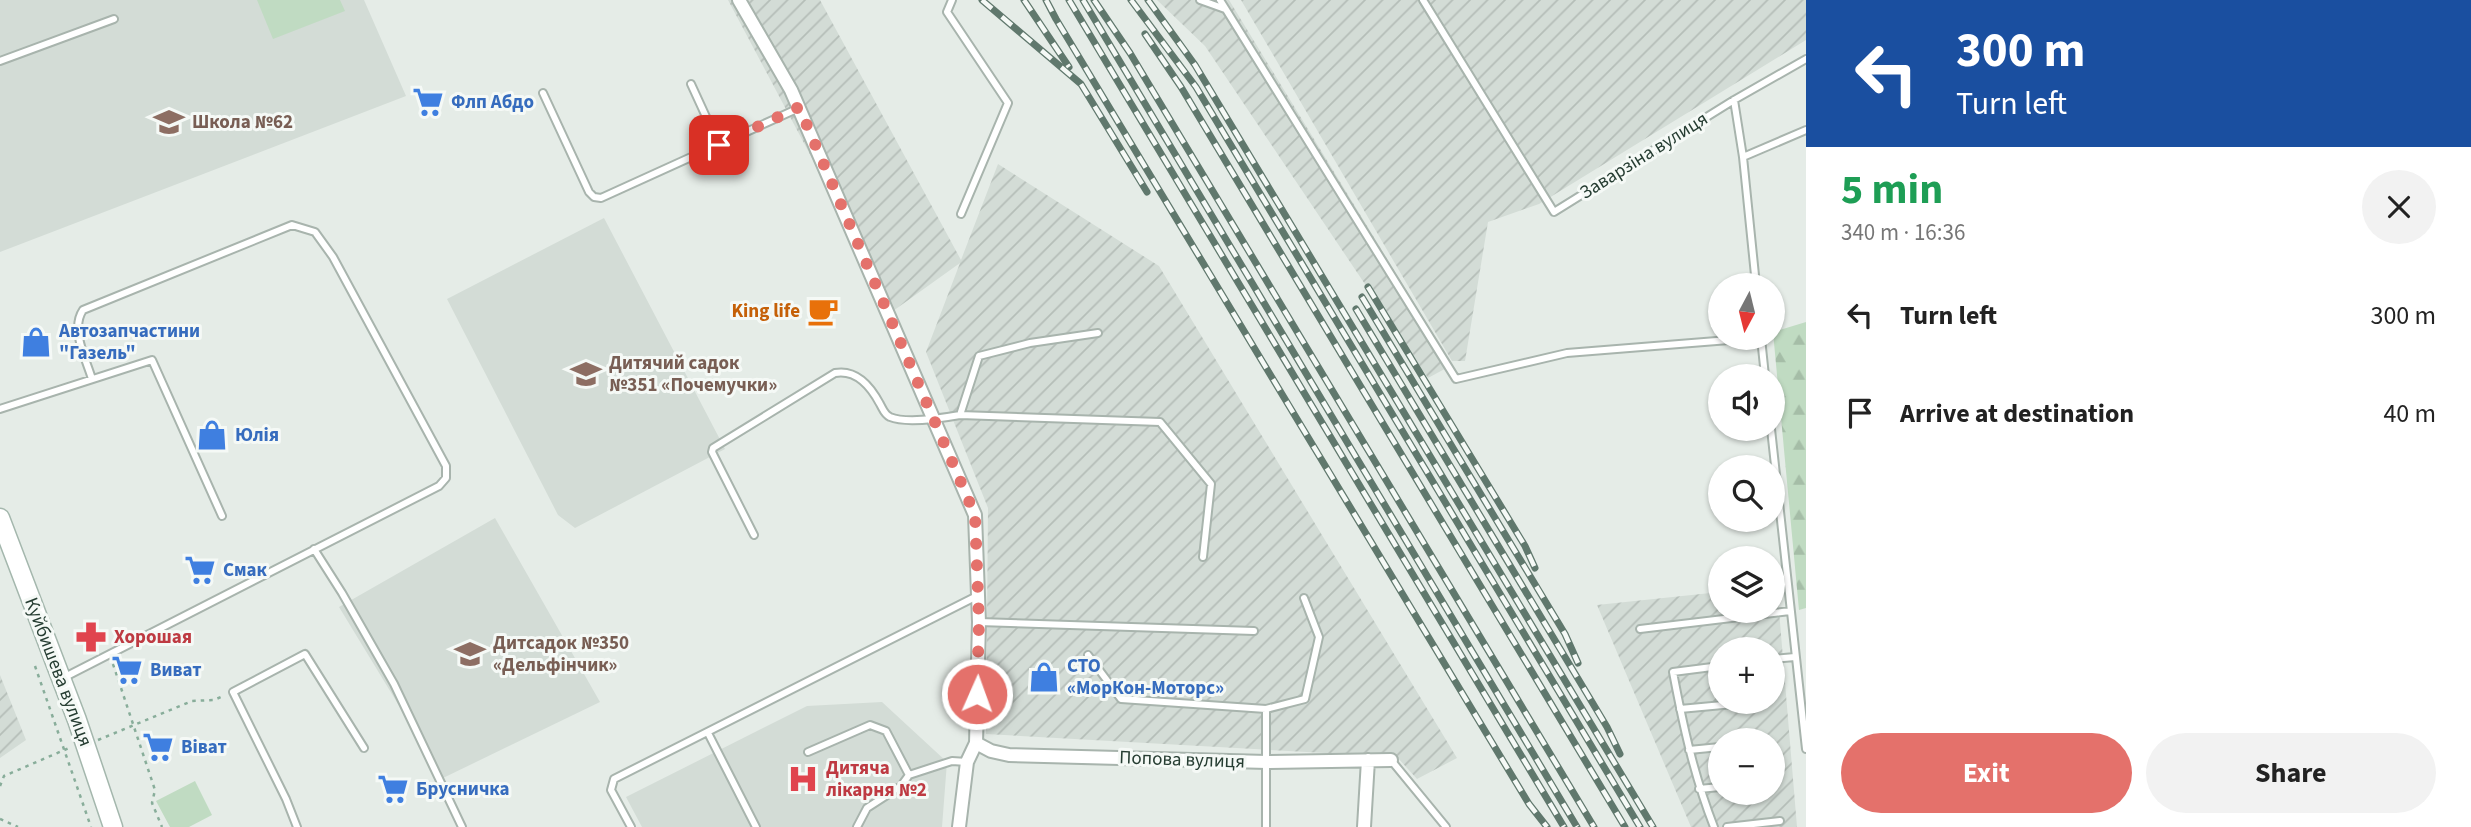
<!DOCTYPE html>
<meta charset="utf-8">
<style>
:root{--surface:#fff;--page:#f2f2f2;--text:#222;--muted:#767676;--accent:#e4716b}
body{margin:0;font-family:"Source Sans 3",sans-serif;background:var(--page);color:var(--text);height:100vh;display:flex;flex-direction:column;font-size:26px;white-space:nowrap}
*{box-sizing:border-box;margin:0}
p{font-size:23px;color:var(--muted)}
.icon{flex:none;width:38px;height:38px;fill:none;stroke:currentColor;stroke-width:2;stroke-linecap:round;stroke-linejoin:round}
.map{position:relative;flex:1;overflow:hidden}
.drawer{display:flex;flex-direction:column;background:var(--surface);width:665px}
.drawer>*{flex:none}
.top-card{background:#1a4fa0;color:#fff;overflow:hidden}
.needle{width:46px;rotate:187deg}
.fabs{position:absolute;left:1708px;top:273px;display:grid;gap:14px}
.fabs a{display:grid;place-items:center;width:77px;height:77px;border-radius:50%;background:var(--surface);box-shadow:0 2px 5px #0004;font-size:35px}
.pin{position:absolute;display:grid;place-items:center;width:60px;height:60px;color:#fff;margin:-30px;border-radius:14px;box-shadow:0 4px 10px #0006}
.me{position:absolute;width:77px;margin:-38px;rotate:2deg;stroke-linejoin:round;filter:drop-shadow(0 0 5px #0008)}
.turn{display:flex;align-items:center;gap:24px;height:147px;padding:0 35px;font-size:32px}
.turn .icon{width:91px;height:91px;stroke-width:2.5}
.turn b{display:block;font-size:49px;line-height:60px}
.round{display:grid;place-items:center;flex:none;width:74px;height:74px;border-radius:37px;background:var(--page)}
.overview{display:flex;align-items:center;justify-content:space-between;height:119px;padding:0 35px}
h1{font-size:42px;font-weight:700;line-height:52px;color:#1e9e55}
.primary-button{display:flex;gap:14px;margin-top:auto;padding:14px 35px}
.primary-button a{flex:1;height:80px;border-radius:42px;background:var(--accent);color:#fff;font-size:28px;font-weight:700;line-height:80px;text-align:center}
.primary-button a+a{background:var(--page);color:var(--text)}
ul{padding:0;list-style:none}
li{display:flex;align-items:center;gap:21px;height:98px;padding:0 35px}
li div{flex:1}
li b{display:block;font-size:26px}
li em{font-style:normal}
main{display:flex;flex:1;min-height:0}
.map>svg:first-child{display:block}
.built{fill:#d3dcd6}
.industrial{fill:url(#industrial-furrows);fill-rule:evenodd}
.forest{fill:url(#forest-firs)}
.pitch{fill:#c0dbc2}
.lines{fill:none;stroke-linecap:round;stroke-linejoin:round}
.service-casing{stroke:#a8b4ad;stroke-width:10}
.minor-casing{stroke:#a8b4ad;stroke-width:16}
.secondary-casing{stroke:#a4b7ad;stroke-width:21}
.path{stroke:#88ad9a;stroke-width:2.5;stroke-dasharray:3.5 5;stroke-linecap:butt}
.service{stroke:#fff;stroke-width:6}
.minor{stroke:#fff;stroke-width:12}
.secondary{stroke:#fff;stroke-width:18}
.rail-casing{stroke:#60786d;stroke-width:7}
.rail{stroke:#f5f9f6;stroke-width:4.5;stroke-dasharray:13;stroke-linecap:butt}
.route{stroke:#e4716b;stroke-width:12;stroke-dasharray:0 21.6}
.labels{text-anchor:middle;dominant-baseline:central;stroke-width:6;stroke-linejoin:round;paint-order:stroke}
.shop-label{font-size:19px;font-weight:bold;fill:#366cbe;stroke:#f5f9f6;text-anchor:start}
.education-label{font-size:19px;font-weight:bold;fill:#785e54;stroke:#f5f9f6;text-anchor:start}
.street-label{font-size:19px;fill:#263d32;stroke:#f5f9f6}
.food-label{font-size:19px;font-weight:bold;fill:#c56008;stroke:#f5f9f6;text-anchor:end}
.health-label{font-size:19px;font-weight:bold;fill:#be3a42;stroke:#f5f9f6;text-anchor:start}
</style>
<main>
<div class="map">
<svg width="1806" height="827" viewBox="0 0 1806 827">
<defs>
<pattern id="industrial-furrows" width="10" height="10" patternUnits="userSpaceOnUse" patternTransform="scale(1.75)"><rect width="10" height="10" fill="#d3dcd6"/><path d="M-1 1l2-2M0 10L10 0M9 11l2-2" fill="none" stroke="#b5beb8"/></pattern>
<pattern id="forest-firs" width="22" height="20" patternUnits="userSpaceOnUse" patternTransform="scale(1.75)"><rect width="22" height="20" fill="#c0dbc2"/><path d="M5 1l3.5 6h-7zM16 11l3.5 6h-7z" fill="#a5bda7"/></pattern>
</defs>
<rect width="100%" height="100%" fill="#e5ece7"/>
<path class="built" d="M0,0H364L406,96L0,252Z
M604,218L725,449L575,528L558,515L447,299Z
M495,518L600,702L443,778L339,607Z
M882,702L947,762L942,827H642L626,797L807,706Z"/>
<path class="industrial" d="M728,0H820L961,260L998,164L1159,266L1457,758L1417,779L1397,757L986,734L988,508L926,352L960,263L893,311Z
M1157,0H1229L1452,365L1428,378L1205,46Z
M1241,0H1806V40L1539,204L1488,222L1465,361H1452Z
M1773,586H1777L1797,827H1691L1597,605L1720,592V611H1773ZM1720,649H1773V702H1720ZM1720,740H1773V793H1720Z
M0,675L26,740L0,758Z"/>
<path class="forest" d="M1806,322V608L1799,610L1773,332Z"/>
<path class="pitch" d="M257,0H340L345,11L273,39Z
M195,781L212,815L189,827H170L156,801Z"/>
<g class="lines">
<g class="service-casing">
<path id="service" d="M952,0L947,12L1008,103L961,214
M1200,0L1225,9
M1220,0L1456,379L1567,353L1754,338
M1423,0L1554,212L1734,100L1806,59
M0,61L114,19
M691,84L719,145
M543,93L589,192L594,197L601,198L799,108
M1734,100L1743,157L1756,285
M1743,157L1806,130
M1761,338L1765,376
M0,409L152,360L222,516
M960,415L979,356L1030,343L1098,333
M1771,429L1806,749
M754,535L712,452L713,448L835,373C857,369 871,387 880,404C883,409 884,414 890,417C907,424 943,418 960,415L1160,422L1211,484L1203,557
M314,549L342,593L394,684L462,827
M979,622L1254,631
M1640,629L1790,611
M1088,655L1121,699L1266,709V827
M1773,659L1795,657
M63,678L439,486L446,478V466L333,257L315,232L292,225L83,310C70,329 86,359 92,379
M1266,709L1305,699L1319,637L1304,598
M1680,709L1755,702
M708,733L756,827
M1689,750L1720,747
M808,752L870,725L886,731L909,775L952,761L967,762
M1391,760L1446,827
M1773,781L1775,780
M1699,789L1720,787
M297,827L286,799L233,692L305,654L364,748
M631,827L611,790L614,779L977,596
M857,827L867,808L901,786L909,775
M1714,827C1694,776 1683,725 1673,672L1720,666
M1727,827L1780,821"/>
</g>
<g class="minor-casing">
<path id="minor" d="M739,0L791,90L975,515L979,622L976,743L967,762L959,827
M976,743L991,751L1009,755L1267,762L1391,760
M1364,827L1368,760"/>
</g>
<g class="secondary-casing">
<path id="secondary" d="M0,518L77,720L113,827"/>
</g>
<path class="path" d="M113,664L155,790L152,803L162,827
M35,666L91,827
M98,740L192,701L214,700L223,696
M0,786L4,776L69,748
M0,819L18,827"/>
<use href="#service" class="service"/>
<use href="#minor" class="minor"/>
<use href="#secondary" class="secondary"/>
<g class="rail-casing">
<path id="rail" d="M982,0L1081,84L1147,192
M1024,0L1069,67
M1046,0L1056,19L1529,804L1547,827
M1069,0L1564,827
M1083,0L1577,827
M1094,0L1130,53L1594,827
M1131,0L1196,87L1640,827
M1148,0L1195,65L1653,827
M1145,34L1181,87L1625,827
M1368,287L1525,546L1535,568
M1362,297L1565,634L1578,663
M1356,309L1607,727L1620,754"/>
</g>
<use href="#rail" class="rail"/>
</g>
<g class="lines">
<path class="route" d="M719,145L799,107L975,515L979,622L977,694"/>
</g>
<defs>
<g id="supermarket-bare" transform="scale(2.415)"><path d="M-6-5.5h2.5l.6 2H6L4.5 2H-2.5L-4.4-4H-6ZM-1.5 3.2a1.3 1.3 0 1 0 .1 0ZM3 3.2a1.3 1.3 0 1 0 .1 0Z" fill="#3f7fe0" stroke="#f5f9f6" stroke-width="2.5" paint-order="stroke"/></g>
<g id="school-bare" transform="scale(2.415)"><path d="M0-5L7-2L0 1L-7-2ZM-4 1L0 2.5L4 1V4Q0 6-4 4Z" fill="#8d6e63" stroke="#f5f9f6" stroke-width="2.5" paint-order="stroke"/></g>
<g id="cafe-bare" transform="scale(2.415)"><path d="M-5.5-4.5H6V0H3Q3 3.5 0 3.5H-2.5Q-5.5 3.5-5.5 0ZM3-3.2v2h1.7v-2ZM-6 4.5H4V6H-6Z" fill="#e8710a" stroke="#f5f9f6" stroke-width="2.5" paint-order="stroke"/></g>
<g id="shop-bare" transform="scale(2.415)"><path d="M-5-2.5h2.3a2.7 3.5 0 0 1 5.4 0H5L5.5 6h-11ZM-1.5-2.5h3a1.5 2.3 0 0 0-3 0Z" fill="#3f7fe0" stroke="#f5f9f6" stroke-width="2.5" paint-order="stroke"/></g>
<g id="pharmacy-bare" transform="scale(2.415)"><path d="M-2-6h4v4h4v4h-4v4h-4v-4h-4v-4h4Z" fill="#e0444e" stroke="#f5f9f6" stroke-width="2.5" paint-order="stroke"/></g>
<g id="hospital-bare" transform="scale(2.415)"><path d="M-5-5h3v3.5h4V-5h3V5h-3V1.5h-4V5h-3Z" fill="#e0444e" stroke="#f5f9f6" stroke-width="2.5" paint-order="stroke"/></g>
</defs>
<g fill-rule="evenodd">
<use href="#supermarket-bare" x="428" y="102"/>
<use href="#school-bare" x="169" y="122"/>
<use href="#cafe-bare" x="823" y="311"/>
<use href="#shop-bare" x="36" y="342"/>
<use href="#school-bare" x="586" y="374"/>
<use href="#shop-bare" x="212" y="435"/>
<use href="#supermarket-bare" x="200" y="570"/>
<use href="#pharmacy-bare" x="91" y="637"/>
<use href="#school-bare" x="470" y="654"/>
<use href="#supermarket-bare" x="127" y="670"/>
<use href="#shop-bare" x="1044" y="677"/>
<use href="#supermarket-bare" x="158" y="747"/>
<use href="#hospital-bare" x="803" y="779"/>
<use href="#supermarket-bare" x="393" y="789"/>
</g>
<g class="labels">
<g class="shop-label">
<text x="451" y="102">Флп Абдо</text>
<text x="59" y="331">Автозапчастини<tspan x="59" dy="22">"Газель"</tspan></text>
<text x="235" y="435">Юлія</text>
<text x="223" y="570">Смак</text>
<text x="1067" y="666">СТО<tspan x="1067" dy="22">«МорКон-Моторс»</tspan></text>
<text x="150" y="670">Виват</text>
<text x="181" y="747">Віват</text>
<text x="416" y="789">Брусничка</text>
</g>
<g class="education-label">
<text x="192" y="122">Школа №62</text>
<text x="609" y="363">Дитячий садок<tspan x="609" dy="22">№351 «Почемучки»</tspan></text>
<text x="493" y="643">Дитсадок №350<tspan x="493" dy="22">«Дельфінчик»</tspan></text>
</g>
<g class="street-label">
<text transform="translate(1644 156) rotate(-32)">Заварзіна вулиця</text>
<text transform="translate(58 672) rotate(69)">Куйбишева вулиця</text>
<text transform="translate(1182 760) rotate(2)">Попова вулиця</text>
</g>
<g class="food-label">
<text x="800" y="311">King life</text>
</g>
<g class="health-label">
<text x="114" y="637">Хорошая</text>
<text x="826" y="768">Дитяча<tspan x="826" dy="22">лікарня №2</tspan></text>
</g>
</g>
</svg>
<div class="fabs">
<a><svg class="needle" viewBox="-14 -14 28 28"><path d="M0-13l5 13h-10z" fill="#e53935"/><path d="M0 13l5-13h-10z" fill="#767676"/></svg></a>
<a><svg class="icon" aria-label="sound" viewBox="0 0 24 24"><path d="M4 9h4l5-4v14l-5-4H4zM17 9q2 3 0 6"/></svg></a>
<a><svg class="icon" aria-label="search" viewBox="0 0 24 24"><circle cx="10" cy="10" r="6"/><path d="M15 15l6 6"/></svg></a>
<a><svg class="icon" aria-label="layers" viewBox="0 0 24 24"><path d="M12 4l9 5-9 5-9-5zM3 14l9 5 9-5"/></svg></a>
<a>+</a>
<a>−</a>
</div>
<div class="pin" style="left:719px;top:145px;background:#d93025"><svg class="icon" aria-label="arrive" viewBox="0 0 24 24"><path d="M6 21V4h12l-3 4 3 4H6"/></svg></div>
<svg class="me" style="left:977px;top:694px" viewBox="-20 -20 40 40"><circle r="17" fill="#e4716b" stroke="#fff" stroke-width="3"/><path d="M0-11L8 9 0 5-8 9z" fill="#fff"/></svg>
</div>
<section class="drawer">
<div class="top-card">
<div class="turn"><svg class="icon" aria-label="left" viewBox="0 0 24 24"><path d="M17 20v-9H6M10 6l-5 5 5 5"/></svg><div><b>300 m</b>Turn left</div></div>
</div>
<div class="overview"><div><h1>5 min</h1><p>340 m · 16:36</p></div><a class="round"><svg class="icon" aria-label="close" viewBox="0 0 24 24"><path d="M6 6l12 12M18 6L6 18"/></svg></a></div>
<ul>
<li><svg class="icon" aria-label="left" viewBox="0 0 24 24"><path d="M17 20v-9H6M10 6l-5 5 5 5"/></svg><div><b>Turn left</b></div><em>300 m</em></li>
<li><svg class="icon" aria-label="arrive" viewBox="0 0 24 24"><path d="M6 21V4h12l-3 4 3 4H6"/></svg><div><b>Arrive at destination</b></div><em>40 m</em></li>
</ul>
<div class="primary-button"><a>Exit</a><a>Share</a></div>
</section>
</main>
